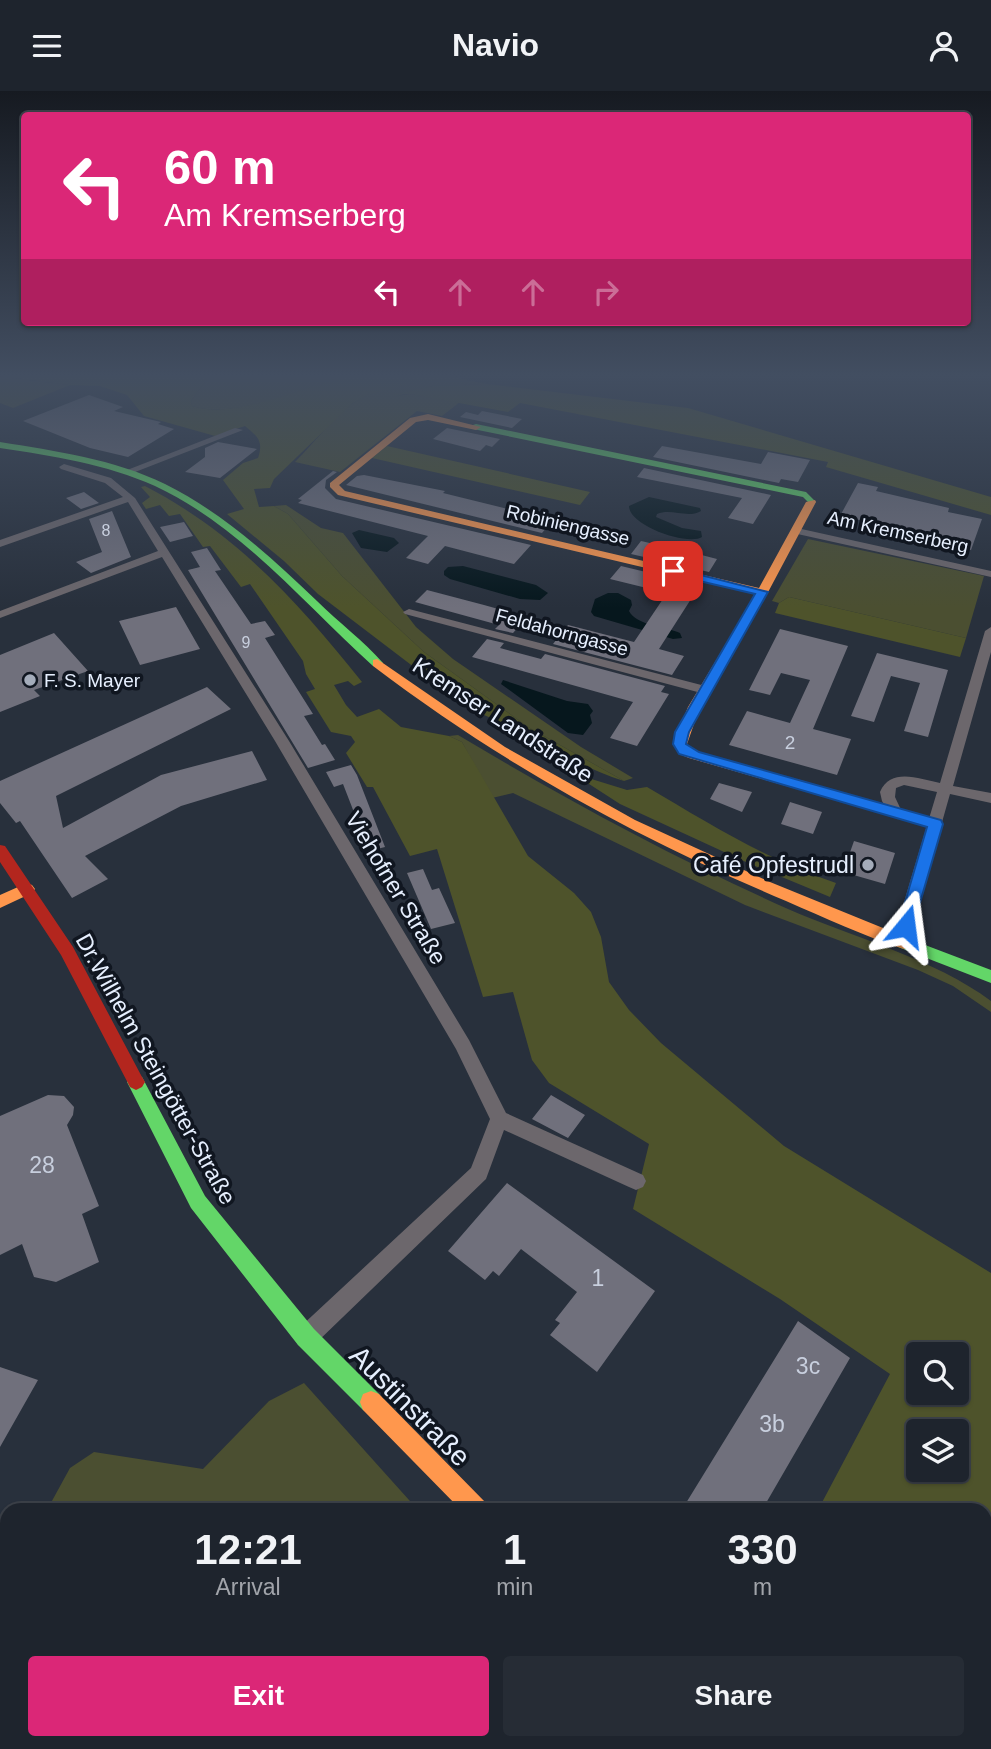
<!DOCTYPE html>
<meta charset="utf-8">
<style>
:root{--surface:#1e242d;--page:#262c35;--text:#f1f3f6;--muted:#a1a4aa;--line:#3c4149;--accent:#db2777}
body{margin:0;font-family:Arial,sans-serif;background:var(--page);color:var(--text);height:100vh;display:flex;flex-direction:column;font-size:26px;white-space:nowrap}
*{box-sizing:border-box;margin:0}
p{font-size:23px;color:var(--muted)}
.icon{flex:none;width:38px;height:38px;fill:none;stroke:currentColor;stroke-width:2;stroke-linecap:round;stroke-linejoin:round}
.map{position:relative;flex:1;overflow:hidden}
.panel{position:absolute;left:0px;top:1412px;width:992px;height:247px;display:flex;flex-direction:column;background:var(--surface);border-radius:21px 21px 0 0;box-shadow:0 2px 5px #0004,0 0 0 2px var(--line)}
.panel>*{flex:none}
.top-card{position:absolute;left:21px;top:21px;width:950px;height:214px;border-radius:7px;box-shadow:0 2px 5px #0004,0 0 0 2px var(--line);background:#db2777;color:#fff;overflow:hidden}
.tools{position:absolute;left:906px;top:1251px;display:grid;gap:14px}
.tools a{display:grid;place-items:center;width:63px;height:63px;border-radius:7px;background:var(--surface);box-shadow:0 2px 5px #0004,0 0 0 2px var(--line);font-size:35px}
.pin{position:absolute;display:grid;place-items:center;width:60px;height:60px;color:#fff;margin:-30px;border-radius:14px;box-shadow:0 4px 10px #0006}
.me{position:absolute;width:77px;margin:-38px;rotate:16deg;stroke-linejoin:round;filter:drop-shadow(0 0 5px #0008)}
.turn{display:flex;align-items:center;gap:24px;height:147px;padding:0 28px;font-size:32px}
.turn .icon{width:91px;height:91px;stroke-width:2.5}
.turn b{display:block;font-size:49px;line-height:60px}
.lanes{display:flex;align-items:center;height:66px;padding:0 28px;background:#0003;justify-content:center;gap:35px;direction:ltr}
.lanes .off{opacity:.35}
.eta{display:flex;justify-content:space-evenly;align-items:center;height:119px;text-align:center}
.eta b{font-size:42px;font-weight:700;line-height:49px}
.action{display:flex;gap:14px;margin-top:auto;padding:14px 28px}
.action a{flex:1;height:80px;border-radius:7px;background:var(--accent);color:#fff;font-size:28px;font-weight:700;line-height:80px;text-align:center}
.action a+a{background:var(--page);color:var(--text)}
header{display:flex;justify-content:space-between;align-items:center;height:91px;padding:0 28px;background:var(--surface);font-size:32px;font-weight:700}
.map>svg:first-child{display:block}
.green{fill:#4b4f31}
.forest{fill:#4e532b;fill-rule:evenodd}
.water{fill:#06171d}
.building{fill:#70707c}
.lines{fill:none;stroke-linecap:round;stroke-linejoin:round}
.street{fill:#6c676c;fill-rule:evenodd}
.fast{fill:#63d668;fill-rule:evenodd}
.slow{fill:#ff974d;fill-rule:evenodd}
.jam{fill:#b3261e;fill-rule:evenodd}
.route{fill:#1a73e8;stroke:#114b97;stroke-width:2}
.poi-dot{fill:#a4acba;stroke:#101620;stroke-width:2.5}
.labels{text-anchor:middle;dominant-baseline:central;stroke-width:7;stroke-linejoin:round;paint-order:stroke}
.far-number-label{font-size:16px;fill:#c8cfde}
.far-street-label{font-size:19px;fill:#e6effe;stroke:#101620}
.far-poi-label{font-size:19px;fill:#e6effe;stroke:#101620;text-anchor:start}
.number-label{font-size:19px;fill:#c8cfde}
.street-label{font-size:23px;fill:#e6effe;stroke:#101620}
.poi-label{font-size:23px;fill:#e6effe;stroke:#101620;text-anchor:end}
.near-number-label{font-size:23px;fill:#c8cfde}
.near-street-label{font-size:28px;fill:#e6effe;stroke:#101620}
</style>
<header><svg class="icon" aria-label="menu" viewBox="0 0 24 24"><path d="M4 6h16M4 12h16M4 18h16"/></svg>Navio<svg class="icon" aria-label="person" viewBox="0 0 24 24"><circle cx="12" cy="8" r="4"/><path d="M4 21q1-7 8-7t8 7"/></svg></header>
<div class="map">
<svg width="991" height="1658" viewBox="0 0 991 1658">
<rect width="100%" height="100%" fill="#28303c"/>
<path class="green" d="M204,285H375C321,287 240,331 192,315L191,310L207,288Z
M2,286L70,294L13,317L0,312V287Z
M462,288L487,293L433,295L397,305L410,303L460,311L442,325L417,320L340,381L295,371C314,352 331,329 352,313C380,291 428,289 462,288Z
M286,414L321,437L343,442L416,536L453,568L581,656L633,687L624,690L528,636L424,561L342,485L288,423L274,415Z
M808,448L984,485L966,547L789,506L779,512L772,510Z
M458,644C565,708 674,767 788,818C852,846 935,868 991,910V921L953,895L918,879L745,814L513,702L492,707L462,651L449,645Z
M304,1292L418,1419H47L70,1377L94,1361L203,1378L269,1310Z
M7,1491V1652H381L376,1658H0V1503Z"/>
<path class="forest" d="M0,285H204L207,288L191,310L192,315C235,329 297,297 339,289C376,282 415,285 452,285L462,288L417,291L367,304L353,312L274,388L270,397L254,398L259,416L274,415L288,423L342,485L424,561L528,636L624,690C569,673 523,638 469,618L318,503L284,470L227,423L244,418L223,389L243,372L258,367C264,350 257,345 245,335L215,345L144,325L127,304L100,295L70,294Z
M487,293L688,317L991,406V424L826,376L828,371L520,312L508,321L410,303L391,304L433,295Z
M387,355L590,401L580,414L372,367Z
M145,395C236,442 299,512 362,591L354,595L348,590L334,594L346,614L357,626L379,618L401,636L449,645L462,651L528,765L574,802L591,821L601,846L609,891L629,919L661,952L784,1055L991,1182V1658H766L760,1652H985V1419H818L890,1283L780,1208L633,1118L649,1053L549,992L532,969L513,901L483,906L437,758L410,765L373,696H367L346,662L355,651L351,645L331,641L306,601L315,598L306,583L303,570L250,493L241,496L210,455L203,456L180,423L169,425L160,414L146,418L142,412L150,406L141,396ZM919,1264H957V1302H919ZM919,1340H957V1379H919Z
M789,506L966,547L960,566L775,522L779,512Z
M572,682L627,699L647,696C708,732 769,770 836,792L830,806L748,772L620,713Z"/>
<path class="water" d="M649,406L700,417L701,420C687,428 672,417 657,423L656,426L682,437L701,440L702,446C688,455 629,435 629,415Z
M359,439L394,447L399,452L387,461L361,457L352,442Z
M463,475L536,494L548,502L540,509L520,508L450,488L444,484V480L448,476Z
M608,502H618L631,509L632,514L629,520C637,535 665,535 680,542L682,547L673,548L594,525L591,521L595,508Z
M503,589L567,610L588,613L593,620L590,624L592,632L583,644L568,642L501,593Z"/>
<path class="building" d="M89,304L123,316L114,320L161,331L158,333L174,338L128,366L90,357L23,330Z
M482,320L522,328L512,337L460,326L466,321L478,324Z
M447,337L500,348L492,356L486,354L480,360L433,348Z
M218,351L257,358L220,387L185,381L205,366V357Z
M662,355L761,373L768,361L810,369L798,391L781,388L779,392L653,366Z
M644,377L771,404L753,433L728,427L742,407L637,386Z
M333,380L337,381L326,389L325,397L336,408L531,454L514,473L445,455L428,473L406,467L428,445L298,412L302,409L298,408Z
M364,384L445,400L443,402L553,429L542,442L346,394L357,385Z
M858,392L878,396L876,400L949,417L948,421L982,428L971,459L954,455L955,452L877,438L879,433L840,425Z
M84,401L99,412L81,418L66,407Z
M112,420L131,466L91,482L76,471L102,461L89,428Z
M184,431L193,445L170,451L160,436Z
M641,450L690,461L717,468L709,481L631,463Z
M207,457L221,479L215,480L251,533L265,530L275,544L265,547L313,623L304,625L322,654L325,653L335,669L308,677L188,479L200,476L191,461Z
M621,475L700,494L659,558L684,565L672,584L553,553L568,534L634,551L667,502L610,488Z
M427,499L484,514L527,526L513,542L495,538L499,534L415,511Z
M176,516L200,558L140,574L119,530Z
M780,538L848,555L813,638L851,648L837,684L729,654L747,620L790,632L810,589L781,582L770,604L749,599Z
M54,542L88,580L34,599L40,605L0,621V564Z
M487,548L504,552L500,557L541,568L545,563L665,595L661,601L669,603L637,655L610,647L633,611L472,566Z
M877,562L948,579L928,646L904,640L920,592L891,585L874,631L851,625Z
M207,596L231,618L56,705L63,737L161,684L252,660L267,689L181,715L85,765L108,788L72,807L20,730L16,732L0,712V690Z
M351,674L357,684L385,756L369,760L343,693L334,696L326,681Z
M719,692L752,701L742,721L710,708Z
M790,711L822,721L813,743L781,733Z
M854,750L895,762L885,793L843,781Z
M423,778L432,799L439,797L455,832L431,838L407,782Z
M48,1004L64,1005L74,1016L73,1024L67,1034L99,1115L82,1123L99,1171L56,1191L34,1186L22,1153L0,1164V1025Z
M551,1004L585,1024L568,1047L532,1028Z
M507,1092L655,1200L597,1281L550,1244L560,1232L555,1229L577,1201L521,1158L499,1185L493,1180L485,1189L448,1160Z
M798,1230L850,1267L762,1419H695L686,1412Z
M0,1276L38,1289L0,1356Z"/>
<g class="lines">
<path class="street" d="M235,337L243,339L130,383L122,381Z
M64,373L111,387L135,407L289,650L469,949L506,1022L643,1084L646,1090L643,1096L636,1099L629,1096L504,1039L486,1088L314,1254L306,1257L298,1254L295,1246L298,1238L471,1077L490,1028L456,958L275,650L162,466L0,527V520L158,460L128,411L0,456V449L123,406L105,392L61,378L59,376Z
M797,437L991,480V486L793,442V438Z
M409,518L709,596L711,599L705,603L405,523L403,521Z
M991,536V561L953,695L991,702V712L950,703L908,851L906,855H894L892,851L937,701L904,694L896,697L895,706L902,721L895,726L890,724L882,710L880,701C891,676 919,688 940,692L985,540Z"/>
<path class="fast" d="M476,333L806,401L816,411L811,414L803,406L473,338V334Z
M0,351C55,360 114,368 165,393C223,422 270,465 317,510C338,531 364,550 383,572L381,575H373C304,513 241,435 155,395C106,373 53,365 0,357Z
M904,846L991,879V892L898,856L896,852L898,848Z
M136,983L142,986L205,1105L314,1238L379,1303L382,1311L379,1319L371,1322L363,1319L298,1254L191,1117L127,991L130,986Z
M696,1652H726L729,1658H698Z"/>
<path class="slow" d="M428,323L481,336L476,339L428,329L416,331L339,394L345,400L759,497L806,411L815,409L816,411L766,505L700,616L687,653L689,657L699,661L802,690L804,693L802,696L797,698L689,667L679,663L673,653L688,616L756,503L338,404L330,396V392L410,327Z
M377,568L505,656L635,729L770,791L910,848L912,852L910,856L904,858C864,845 825,827 786,810C634,746 504,674 373,575V569Z
M27,792L32,794L35,798L32,802L0,817V804Z
M371,1300L379,1303L485,1411L489,1419H461L363,1319L360,1311L363,1303Z"/>
<path class="jam" d="M797,688L940,730L942,733L935,738L792,696L790,693Z
M0,754L5,755L73,856L142,986L145,991L142,996L136,999L130,996L61,864L0,771Z"/>
</g>
<linearGradient id="sky" x2="0" y2="1"><stop stop-color="#161a21"/><stop offset="0.55" stop-color="#424e61"/><stop offset="1" stop-color="#424e61" stop-opacity="0"/></linearGradient>
<rect width="991" height="517" fill="url(#sky)"/>
<path class="route" d="M673,477L768,501L689,641L686,653L699,661L941,729L943,733L912,839L906,841L898,835L927,736L679,663L673,653L675,641L755,503L669,483V478Z"/>
<g class="poi-dot">
<circle cx="30" cy="589" r="7"/>
<circle cx="868" cy="774" r="7"/>
</g>
<g class="labels">
<g class="far-number-label">
<text x="106" y="439">8</text>
<text x="246" y="551">9</text>
</g>
<g class="far-street-label">
<text transform="translate(568 434) rotate(13)">Robiniengasse</text>
<text transform="translate(898 441) rotate(12)">Am Kremserberg</text>
<text transform="translate(562 541) rotate(15)">Feldahorngasse</text>
</g>
<g class="far-poi-label">
<text x="44" y="589">F. S. Mayer</text>
</g>
<g class="number-label">
<text x="790" y="651">2</text>
</g>
<g class="street-label">
<text transform="translate(503 629) rotate(33)">Kremser Landstraße</text>
<text transform="translate(396 797) rotate(59)">Viehofner Straße</text>
<text transform="translate(156 978) rotate(61)">Dr.Wilhelm Steingötter-Straße</text>
</g>
<g class="poi-label">
<text x="854" y="774">Café Opfestrudl</text>
</g>
<g class="near-number-label">
<text x="42" y="1074">28</text>
<text x="598" y="1187">1</text>
<text x="808" y="1275">3c</text>
<text x="772" y="1333">3b</text>
</g>
<g class="near-street-label">
<text transform="translate(410 1315) rotate(45)">Austinstraße</text>
</g>
</g>
</svg>
<div class="tools">
<a><svg class="icon" aria-label="search" viewBox="0 0 24 24"><circle cx="10" cy="10" r="6"/><path d="M15 15l6 6"/></svg></a>
<a><svg class="icon" aria-label="layers" viewBox="0 0 24 24"><path d="M12 4l9 5-9 5-9-5zM3 14l9 5 9-5"/></svg></a>
</div>
<div class="pin" style="left:673px;top:480px;background:#d93025"><svg class="icon" aria-label="arrive" viewBox="0 0 24 24"><path d="M6 21V4h12l-3 4 3 4H6"/></svg></div>
<svg class="me" style="left:906px;top:835px" viewBox="-20 -20 40 40"><path d="M0-17L14 15 0 8-14 15z" fill="#1a73e8" stroke="#fff" stroke-width="4"/></svg>
<div class="top-card">
<div class="turn"><svg class="icon" aria-label="left" viewBox="0 0 24 24"><path d="M17 20v-9H6M10 6l-5 5 5 5"/></svg><div><b>60 m</b>Am Kremserberg</div></div>
<div class="lanes"><svg class="icon" aria-label="left" viewBox="0 0 24 24"><path d="M17 20v-9H6M10 6l-5 5 5 5"/></svg><svg class="icon off" aria-label="ahead" viewBox="0 0 24 24"><path d="M12 20V5M6 11l6-6 6 6"/></svg><svg class="icon off" aria-label="ahead" viewBox="0 0 24 24"><path d="M12 20V5M6 11l6-6 6 6"/></svg><svg class="icon off" aria-label="right" viewBox="0 0 24 24"><path d="M7 20v-9h11M14 6l5 5-5 5"/></svg></div>
</div>
<section class="panel">
<div class="eta">
<div><b>12:21</b><p>Arrival</p></div>
<div><b>1</b><p>min</p></div>
<div><b>330</b><p>m</p></div>
</div>
<div class="action"><a>Exit</a><a>Share</a></div>
</section>
</div>
